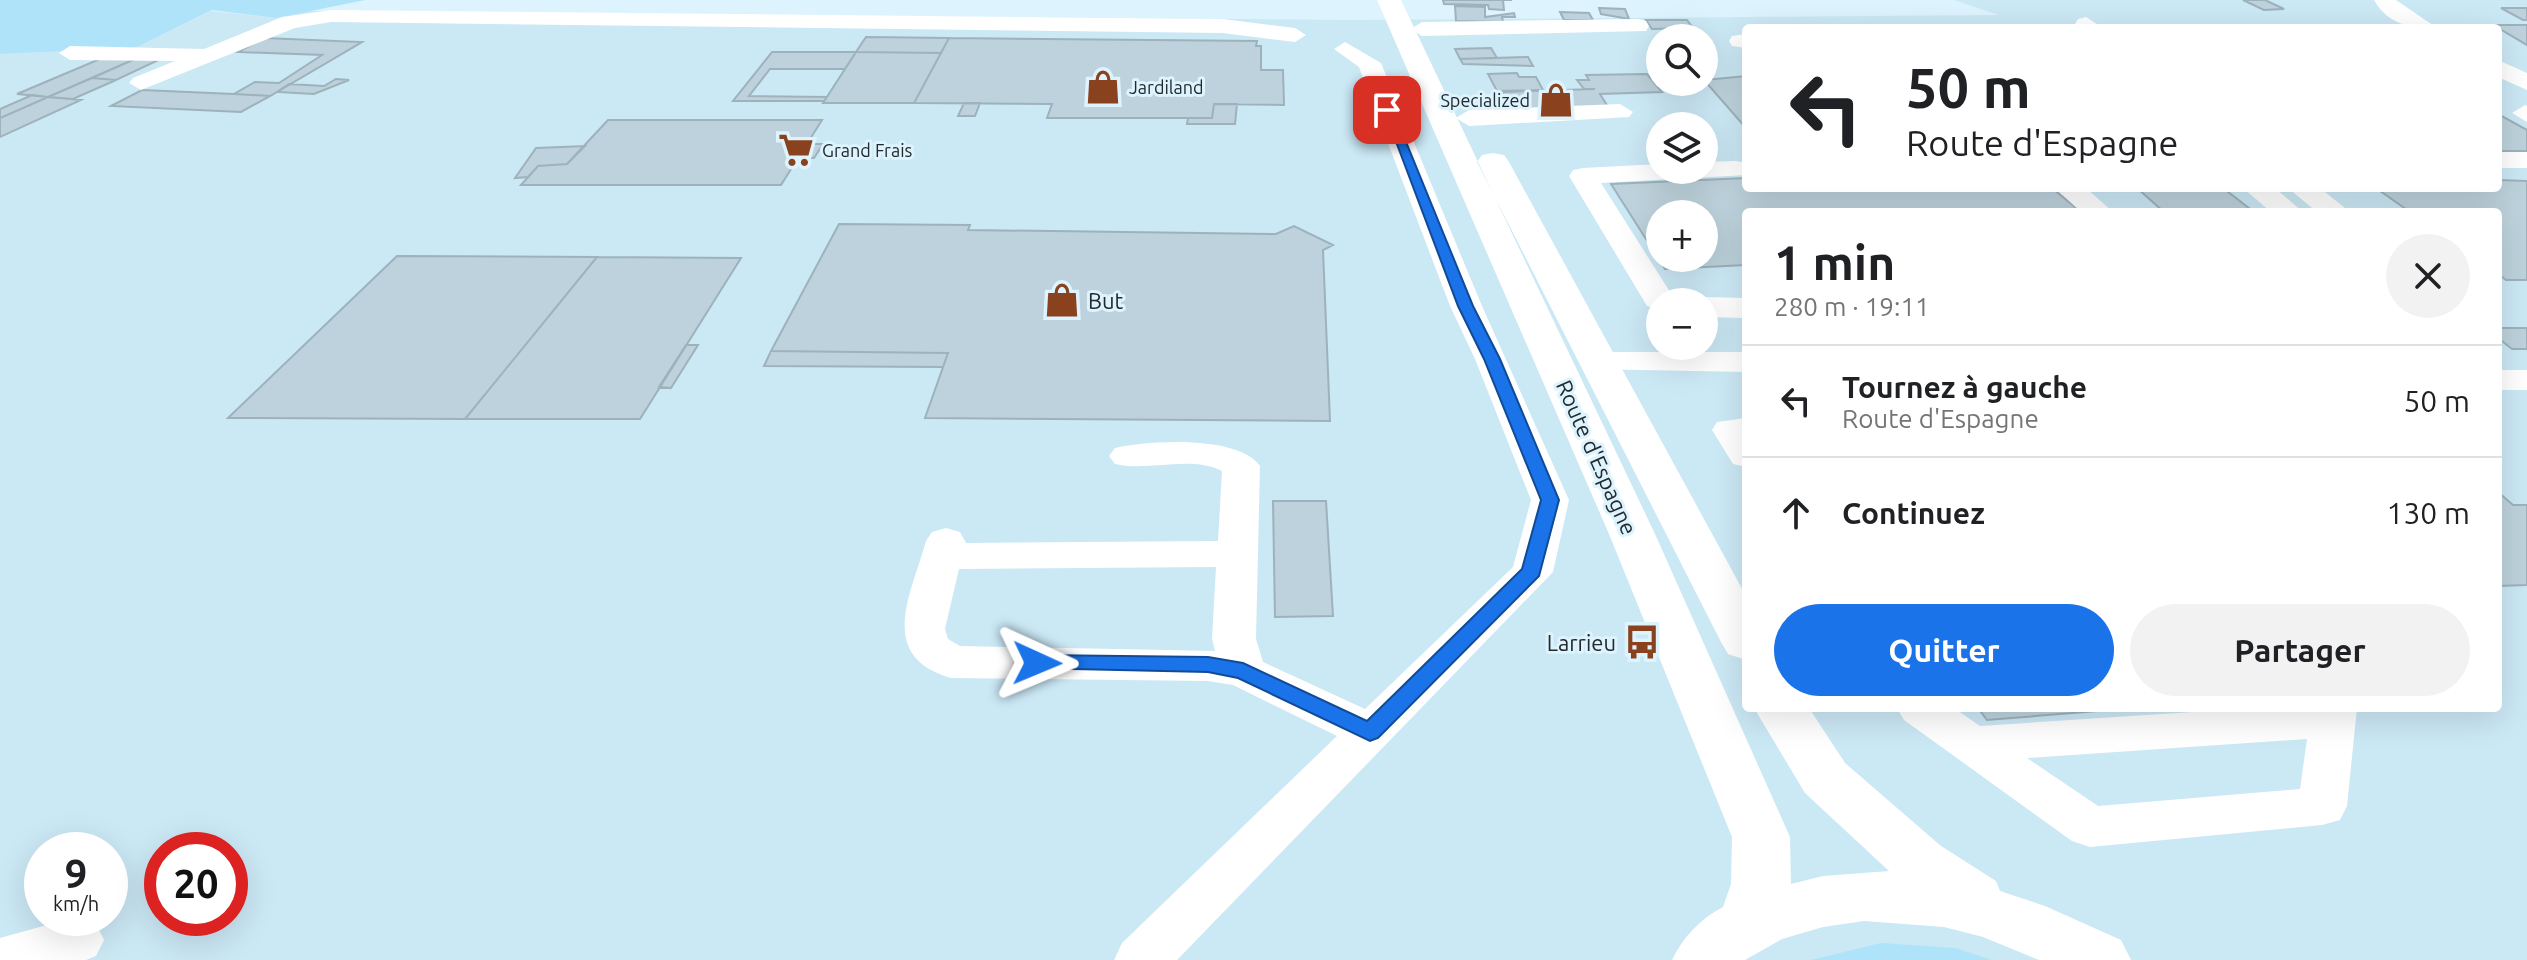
<!DOCTYPE html>
<html lang="fr">
<meta charset="utf-8">
<style>
:root{--surface:#fff;--page:#f2f2f2;--text:#202124;--muted:#757577;--line:#e0e0e0;--accent:#1a73e8}
body{margin:0;font-family:Ubuntu,sans-serif;background:var(--page);color:var(--text);height:100vh;display:flex;flex-direction:column;font-size:30px;white-space:nowrap}
*{box-sizing:border-box;margin:0}
p{font-size:26px;color:var(--muted)}
.icon{flex:none;width:44px;height:44px;fill:none;stroke:currentColor;stroke-width:2;stroke-linecap:round;stroke-linejoin:round}
.map{position:relative;flex:1;overflow:hidden}
.details{position:absolute;left:1742px;top:208px;width:760px;height:504px;display:flex;flex-direction:column;background:var(--surface);border-radius:8px;box-shadow:0 8px 32px #0002}
.details>*{flex:none}
.guide{position:absolute;left:1742px;top:24px;width:760px;height:168px;border-radius:8px;box-shadow:0 8px 32px #0002;background:#fff;color:var(--text);overflow:hidden}
.fabs{position:absolute;left:1646px;top:24px;display:grid;gap:16px}
.fabs a{display:grid;place-items:center;width:72px;height:72px;border-radius:50%;background:var(--surface);box-shadow:0 8px 32px #0002;font-size:40px}
.speed{position:absolute;left:24px;top:832px;display:flex;gap:16px;font-size:40px;font-weight:700;text-align:center}
.speed>*{display:grid;place-content:center;width:104px;height:104px;border-radius:50%;background:var(--surface);box-shadow:0 8px 32px #0002;line-height:1}
.speed small{font-size:20px;font-weight:400}
.speed .limit{border:12px solid #d22;background:#fff;color:#111}
.pin{position:absolute;display:grid;place-items:center;width:68px;height:68px;color:#fff;margin:-34px;border-radius:16px;box-shadow:0 4px 12px #0006}
.me{position:absolute;width:88px;margin:-44px;rotate:91deg;stroke-linejoin:round;filter:drop-shadow(0 0 6px #0008)}
.turn{display:flex;align-items:center;gap:28px;height:168px;padding:0 32px;font-size:36px}
.turn .icon{width:104px;height:104px;stroke-width:2.5}
.turn b{display:block;font-size:56px;line-height:68px}
.round{display:grid;place-items:center;flex:none;width:84px;height:84px;border-radius:42px;background:var(--page)}
.headline{display:flex;align-items:center;justify-content:space-between;height:136px;padding:0 32px}
h1{font-size:48px;font-weight:700;line-height:60px}
.primary-button{display:flex;gap:16px;margin-top:auto;padding:16px 32px}
.primary-button a{flex:1;height:92px;border-radius:48px;background:var(--accent);color:#fff;font-size:32px;font-weight:700;line-height:92px;text-align:center}
.primary-button a+a{background:var(--page);color:var(--text)}
ul{padding:0;list-style:none}
li{display:flex;align-items:center;gap:24px;height:112px;padding:0 32px;border-top:2px solid var(--line)}
li div{flex:1}
li b{display:block;font-size:30px}
li em{font-style:normal}
.map>svg:first-child{display:block}
.built{fill:#cbe8f5;fill-rule:evenodd}
.green{fill:#aee3fa}
.building{fill:#bdd2dc;stroke:#9db2bb;stroke-width:2;fill-rule:evenodd}
.lines{fill:none;stroke-linecap:round;stroke-linejoin:round}
.minor{fill:#fff;fill-rule:evenodd}
.major{fill:#fff;fill-rule:evenodd}
.route{fill:#1a73e8;stroke:#114b97;stroke-width:2}
.labels{text-anchor:middle;dominant-baseline:central;stroke-width:6;stroke-linejoin:round;paint-order:stroke}
.far-poi-label{font-size:18px;fill:#222a2e;stroke:#ddf3fd;text-anchor:start}
.poi-label{font-size:22px;fill:#222a2e;stroke:#ddf3fd;text-anchor:start}
.street-label{font-size:22px;fill:#222a2e;stroke:#ddf3fd}
</style>
<div class="map">
<svg width="2527" height="960" viewBox="0 0 2527 960">
<rect width="100%" height="100%" fill="#ddf3fd"/>
<path class="built" d="M1954,0H2527V960H0V54L135,48L211,11L276,18L305,11L1351,20L1999,15ZM1746,28H2498V188H1746ZM1660,38H1704V82H1660ZM1660,126H1704V170H1660ZM1746,212H2498V708H1746ZM1660,214H1704V258H1660ZM1660,302H1704V346H1660ZM42,850H110V918H42ZM162,850H230V918H162Z"/>
<path class="green" d="M0,0H365L276,18L212,10L135,48L0,54Z
M1881,943L1955,948L1992,960H1811Z"/>
<path class="building" d="M1443,0H1512H1503L1504,10L1489,9L1488,5L1444,4Z
M2243,0H2265L2284,9L2264,10Z
M1455,6L1485,7V17L1514,13L1515,17H1502L1503,22L1456,21Z
M1599,8L1625,9L1629,19L1601,14Z
M2501,8H2527V20H2523Z
M1560,12L1589,13L1593,20H1564Z
M1646,20H1687L1693,28L1652,29Z
M2486,25H2527V45L2498,28Z
M866,37L949,38L941,53L856,52Z
M264,38L362,42L270,96L234,94L255,82L279,83L322,55L238,52Z
M949,38L1257,41L1256,46H1261V70H1283L1284,105L1214,104L1212,118H1047L1052,104L914,103Z
M1491,48L1497,58L1460,59L1455,49Z
M772,52H856L845,69H770L749,96L827,97L824,101H733Z
M856,52L941,53L914,103H823Z
M114,53L144,55L48,97L17,94Z
M144,55L165,57L116,80L92,78Z
M1528,57L1533,66L1463,64L1460,59Z
M1517,73L1519,77H1536L1543,90L1497,91L1488,74Z
M1647,74L1662,92L1600,94L1610,110L1527,112L1510,107L1502,92L1595,89H1584L1577,80H1589L1586,75Z
M1746,76V128L1704,80Z
M92,78L116,80L73,99L48,97Z
M336,79L349,80L314,94L277,92L289,84L324,86Z
M142,90L234,94L270,96L241,112L111,106Z
M32,95L48,97L0,118V109Z
M48,97L81,100L0,137V118Z
M964,103H980L975,116H958Z
M1214,104H1237L1235,124H1187L1188,118H1212Z
M2498,114L2527,130V151H2498Z
M608,120H822L781,185H521L538,166L567,164Z
M807,144H823L814,158H798Z
M585,146L567,164L538,166L528,177L515,178L536,148Z
M1746,178V188H2052L2081,212H1746V265L1665,269L1611,184ZM1660,214H1704V258H1660Z
M2498,180L2527,181V280H2506L2498,274V212H2410L2376,188H2498Z
M2137,188H2223L2254,212H2164Z
M839,224L970,225L968,230L1276,234L1294,226L1333,245L1323,250L1330,421L925,418L948,353L771,351Z
M397,256L597,257L465,419L228,418Z
M597,257L741,258L640,419H465Z
M2498,328H2527V349H2512L2498,338Z
M686,345H698L671,388L659,387Z
M771,351L948,353L943,367L764,366Z
M2498,492L2513,505H2527V585L2498,586Z
M1273,501H1326L1333,616L1275,617Z
M1978,708H2135L1987,720Z"/>
<g class="lines">
<path class="minor" d="M2374,0H2396L2437,28C2411,28 2388,25 2374,0Z
M331,10L1223,19L1295,28L1306,35L1295,42L1223,33L331,22L295,28L141,90L129,83L133,78L175,61L70,60L59,53L70,46L204,49L282,17Z
M2086,17L2103,28H2078L2075,24L2078,19Z
M1638,19L1646,21L1649,26L1646,31L1422,36L1411,29L1422,22Z
M1746,34V48L1732,46L1729,41L1732,36Z
M1345,42L1381,63L1482,306L1569,500L1553,572L1177,960H1114L1122,943L1337,736L1233,685L1208,681L951,678C876,656 911,595 926,541L932,532L946,528L960,532L966,543L1218,541L1222,471C1190,455 1149,472 1115,464L1109,456L1115,448C1148,440 1239,435 1260,466L1256,639L1263,662L1365,709L1513,567L1531,500L1475,359L1450,306L1359,67L1334,49ZM1216,567L1212,639L1215,651L960,646L948,639L945,629L959,569Z
M2498,60L2527,73V90L2498,77Z
M1620,104L1633,112L1629,117L1469,126L1456,118L1469,110Z
M2525,105L2527,106V122L2512,113Z
M2498,152H2527V168H2498Z
M1736,161L1746,163V175L1601,183L1670,292L1681,295L1686,302H1660V309L1647,306L1569,176L1573,170L1583,168L1660,164V170H1704V162Z
M2055,188H2086L2113,212H2081Z
M2243,188H2275L2303,212H2271Z
M2288,188H2320L2350,212H2317Z
M1704,297L1746,298V318L1704,317V302H1692Z
M1600,352H1746V372L1588,369L1583,362L1588,355Z
M2498,370H2527V390H2498Z
M1746,418V467L1733,464L1712,430L1717,422Z
M1897,708H1954L1980,726L2253,708H2357L2347,806L2340,820L2322,825L2090,847L2072,841L1904,720ZM2307,739L2300,789L2098,806L2027,758Z
M72,918L96,924L104,940L96,956L86,960H0V938Z"/>
<path class="major" d="M1377,0H1401L1655,534L1790,837L1791,884L1823,876L1889,871L1805,793L1754,708H1809L1845,763L1941,846L1996,881L2000,891L2045,906L2121,940L2131,960H2039L1983,937L1944,927L1864,921L1823,927L1782,939L1745,960H1672C1683,937 1700,919 1723,907L1731,884L1732,837L1609,534Z
M1493,153L1504,155L1509,162L1746,596V660L1728,654L1721,642L1477,162L1482,155Z"/>
</g>
<path class="route" d="M1383,107L1393,110L1473,306L1500,359L1559,500L1539,576L1378,738L1370,741L1238,678L1208,672L1029,668L1026,663L1037,655L1208,657L1243,663L1367,721L1522,569L1541,500L1484,359L1458,306Z"/>
<defs>
<g id="shop-bare" transform="scale(2.76)"><path d="M-5-2.5h2.3a2.7 3.5 0 0 1 5.4 0H5L5.5 6h-11ZM-1.5-2.5h3a1.5 2.3 0 0 0-3 0Z" fill="#89421d" stroke="#ddf3fd" stroke-width="2.5" paint-order="stroke"/></g>
<g id="supermarket-bare" transform="scale(2.76)"><path d="M-6-5.5h2.5l.6 2H6L4.5 2H-2.5L-4.4-4H-6ZM-1.5 3.2a1.3 1.3 0 1 0 .1 0ZM3 3.2a1.3 1.3 0 1 0 .1 0Z" fill="#89421d" stroke="#ddf3fd" stroke-width="2.5" paint-order="stroke"/></g>
<g id="bus-bare" transform="scale(2.76)"><path d="M-5-6H5V4H4V6H2V4H-2V6H-4V4H-5ZM-3.5-4V0h7V-4ZM-3.5 1.2v1.5H-2V1.2ZM2 1.2v1.5H3.5V1.2Z" fill="#89421d" stroke="#ddf3fd" stroke-width="2.5" paint-order="stroke"/></g>
</defs>
<g fill-rule="evenodd">
<use href="#shop-bare" x="1103" y="87"/>
<use href="#shop-bare" x="1556" y="100"/>
<use href="#supermarket-bare" x="796" y="150"/>
<use href="#shop-bare" x="1062" y="300"/>
<use href="#bus-bare" x="1642" y="642"/>
</g>
<g class="labels">
<g class="far-poi-label">
<text x="1129" y="87">Jardiland</text>
<text x="1530" y="100" text-anchor="end">Specialized</text>
<text x="822" y="150">Grand Frais</text>
</g>
<g class="poi-label">
<text x="1088" y="300">But</text>
<text x="1616" y="642" text-anchor="end">Larrieu</text>
</g>
<g class="street-label">
<text transform="translate(1597 457) rotate(66)">Route d'Espagne</text>
</g>
</g>
</svg>
<div class="fabs">
<a><svg class="icon" aria-label="search" viewBox="0 0 24 24"><circle cx="10" cy="10" r="6"/><path d="M15 15l6 6"/></svg></a>
<a><svg class="icon" aria-label="layers" viewBox="0 0 24 24"><path d="M12 4l9 5-9 5-9-5zM3 14l9 5 9-5"/></svg></a>
<a>+</a>
<a>−</a>
</div>
<div class="speed"><div>9<small>km/h</small></div><div class="limit">20</div></div>
<div class="pin" style="left:1387px;top:110px;background:#d93025"><svg class="icon" aria-label="arrive" viewBox="0 0 24 24"><path d="M6 21V4h12l-3 4 3 4H6"/></svg></div>
<svg class="me" style="left:1037px;top:663px" viewBox="-20 -20 40 40"><path d="M0-17L14 15 0 8-14 15z" fill="#1a73e8" stroke="#fff" stroke-width="4"/></svg>
<div class="guide">
<div class="turn"><svg class="icon" aria-label="left" viewBox="0 0 24 24"><path d="M17 20v-9H6M10 6l-5 5 5 5"/></svg><div><b>50 m</b>Route d'Espagne</div></div>
</div>
<section class="details">
<div class="headline"><div><h1>1 min</h1><p>280 m · 19:11</p></div><a class="round"><svg class="icon" aria-label="close" viewBox="0 0 24 24"><path d="M6 6l12 12M18 6L6 18"/></svg></a></div>
<ul>
<li><svg class="icon" aria-label="left" viewBox="0 0 24 24"><path d="M17 20v-9H6M10 6l-5 5 5 5"/></svg><div><b>Tournez à gauche</b><p>Route d'Espagne</p></div><em>50 m</em></li>
<li><svg class="icon" aria-label="ahead" viewBox="0 0 24 24"><path d="M12 20V5M6 11l6-6 6 6"/></svg><div><b>Continuez</b></div><em>130 m</em></li>
</ul>
<div class="primary-button"><a>Quitter</a><a>Partager</a></div>
</section>
</div>
